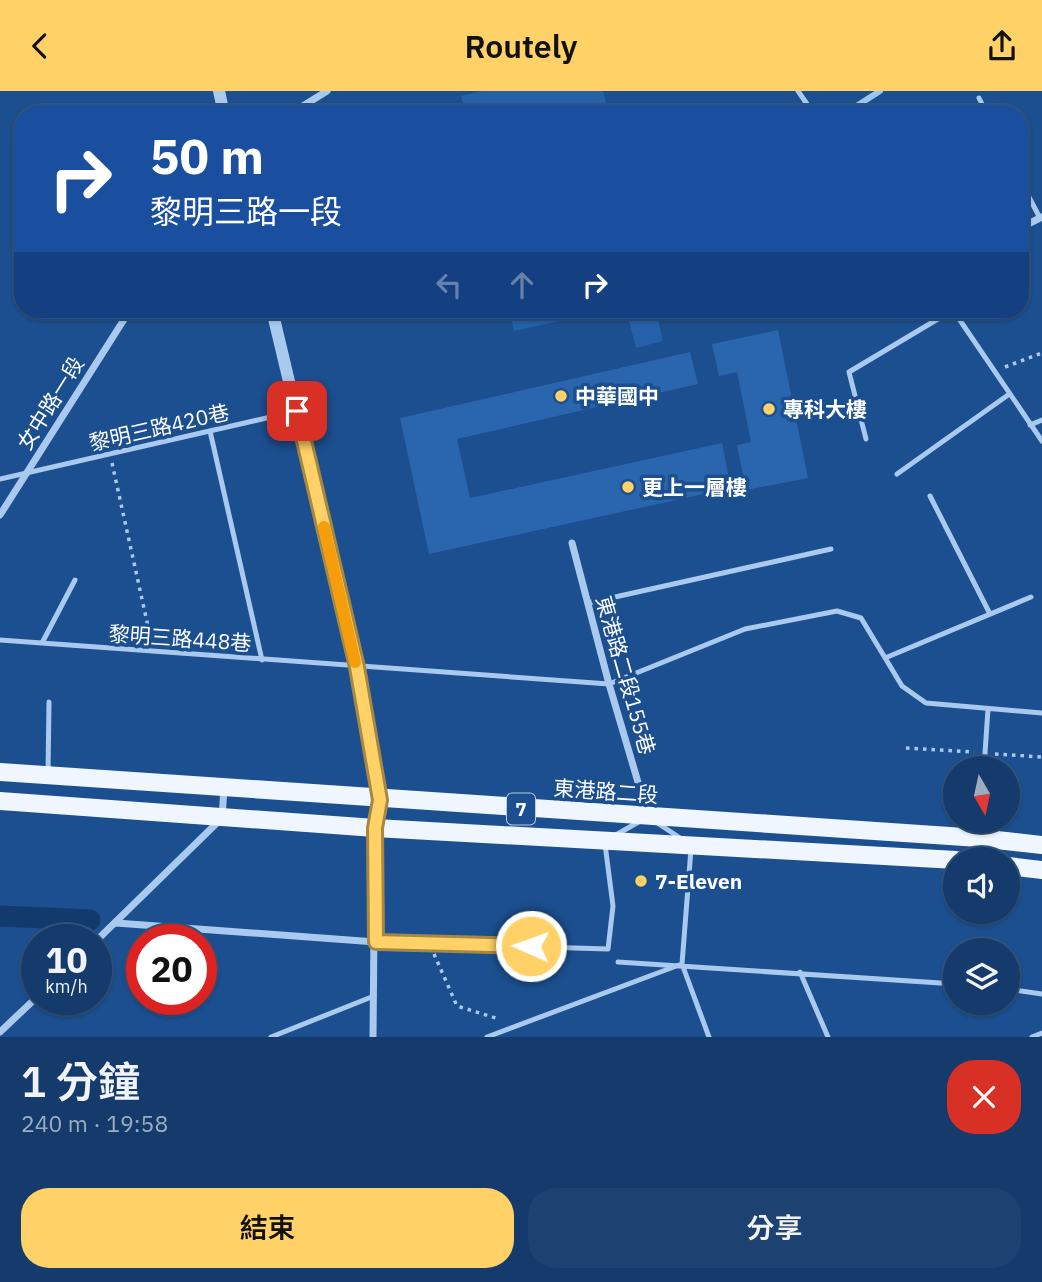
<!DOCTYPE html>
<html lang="zh-TW">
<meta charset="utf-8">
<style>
:root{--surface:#143b6b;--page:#1d4271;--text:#f1f3f6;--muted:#9dadc1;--line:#33557e;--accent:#ffd166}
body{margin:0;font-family:"IBM Plex Sans","Noto Sans TC",sans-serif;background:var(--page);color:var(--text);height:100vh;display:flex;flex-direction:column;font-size:26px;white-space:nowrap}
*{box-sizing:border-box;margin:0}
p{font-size:23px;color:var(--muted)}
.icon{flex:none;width:38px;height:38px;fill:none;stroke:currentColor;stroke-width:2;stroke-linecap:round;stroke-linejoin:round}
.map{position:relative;height:946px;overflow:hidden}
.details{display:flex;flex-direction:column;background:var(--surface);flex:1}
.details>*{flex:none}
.guide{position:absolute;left:14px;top:14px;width:1015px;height:214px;border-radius:28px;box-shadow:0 2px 5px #0004,0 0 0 2px var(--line);background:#1a4fa0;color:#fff;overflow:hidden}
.needle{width:46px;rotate:171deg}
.fabs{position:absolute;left:943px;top:665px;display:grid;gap:14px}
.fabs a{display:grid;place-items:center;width:77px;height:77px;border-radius:50%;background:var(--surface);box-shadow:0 2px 5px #0004,0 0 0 2px var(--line);font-size:35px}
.speed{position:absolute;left:21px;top:833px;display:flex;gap:14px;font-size:35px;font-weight:700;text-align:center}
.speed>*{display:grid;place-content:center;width:91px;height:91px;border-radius:50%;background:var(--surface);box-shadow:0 2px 5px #0004,0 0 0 2px var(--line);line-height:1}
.speed small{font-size:18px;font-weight:400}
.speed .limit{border:10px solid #d22;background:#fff;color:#111}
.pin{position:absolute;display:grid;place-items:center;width:60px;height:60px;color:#fff;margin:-30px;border-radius:14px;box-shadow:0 4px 10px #0006}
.me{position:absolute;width:77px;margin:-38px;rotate:272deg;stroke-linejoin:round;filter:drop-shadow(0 0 5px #0008)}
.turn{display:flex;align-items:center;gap:24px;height:147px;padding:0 21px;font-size:32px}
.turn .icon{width:91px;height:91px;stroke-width:2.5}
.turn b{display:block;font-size:49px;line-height:60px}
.lanes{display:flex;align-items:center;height:66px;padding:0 21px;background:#0003;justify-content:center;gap:35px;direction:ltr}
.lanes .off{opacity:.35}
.round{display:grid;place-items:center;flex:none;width:74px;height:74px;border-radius:28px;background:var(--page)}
.overview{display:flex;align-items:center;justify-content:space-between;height:119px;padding:0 21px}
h1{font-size:42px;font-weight:600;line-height:52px}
.cta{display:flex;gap:14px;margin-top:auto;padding:14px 21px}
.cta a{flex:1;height:80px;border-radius:28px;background:var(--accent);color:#111;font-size:28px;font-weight:600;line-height:80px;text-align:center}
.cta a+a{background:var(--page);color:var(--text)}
header{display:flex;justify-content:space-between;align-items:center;height:91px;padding:0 21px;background:var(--accent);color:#111;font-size:32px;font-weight:600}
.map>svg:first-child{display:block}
.green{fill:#2461a8}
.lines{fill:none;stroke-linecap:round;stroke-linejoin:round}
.stream{stroke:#9cc4f0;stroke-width:6}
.canal{stroke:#123a6d;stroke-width:21}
.building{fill:#2a66ad}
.path{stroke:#a9c9ee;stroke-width:3.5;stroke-dasharray:3.5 5;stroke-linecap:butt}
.service{stroke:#a9c9ee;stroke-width:5}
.minor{stroke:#a9c9ee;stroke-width:7}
.tertiary{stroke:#a9c9ee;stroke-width:12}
.primary{stroke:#f0f6ff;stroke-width:18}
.route-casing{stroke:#a68842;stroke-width:18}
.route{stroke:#ffd166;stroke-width:12}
.slow{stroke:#f59e0b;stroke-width:12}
.poi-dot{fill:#ffd166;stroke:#1b4f8f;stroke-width:2.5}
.labels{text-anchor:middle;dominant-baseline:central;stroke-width:7;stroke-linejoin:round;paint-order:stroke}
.shield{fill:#1b4f8f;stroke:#bbcadd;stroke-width:2}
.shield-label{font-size:19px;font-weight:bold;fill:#fff}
.poi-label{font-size:21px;font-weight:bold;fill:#fff;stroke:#1b4f8f;text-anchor:start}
.street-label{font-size:21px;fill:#fff;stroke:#1b4f8f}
</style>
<header><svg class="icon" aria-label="back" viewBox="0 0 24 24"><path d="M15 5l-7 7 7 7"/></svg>Routely<svg class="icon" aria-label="share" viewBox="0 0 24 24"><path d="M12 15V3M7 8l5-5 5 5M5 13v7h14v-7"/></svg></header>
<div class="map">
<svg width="1042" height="946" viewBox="0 0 1042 946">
<rect width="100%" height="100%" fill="#1b4f8f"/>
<path class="green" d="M482,0H603L609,23H465L461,5Z
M509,219H609L514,240Z
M626,219H656L663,250L636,257Z"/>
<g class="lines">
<path class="stream" d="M844,23L880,0"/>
<path class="canal" d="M0,825L90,829"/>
</g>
<path class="building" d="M379,219H438L423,225H398Z
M778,239L808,387L746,399L737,354L751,351L737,281L719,285L712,253Z
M690,261L698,293L457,348L470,407L722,352L731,397L429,463L400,327Z"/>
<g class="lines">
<path class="path" d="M1005,276L1042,262
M112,372L151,549
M906,657L974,661
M995,663L1042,666
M434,863L457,915L499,928"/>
<path class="service" d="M798,0L814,23
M979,7L987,23
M1020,89L1040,127
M953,219L1042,350
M1030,334L1042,329
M210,340L262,569
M866,348L849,281L953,219
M897,383L1008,304
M0,388L297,320
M930,405L990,523
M588,512L831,458
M0,549L609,593L745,538L837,520L861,527L902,595L926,612L1042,622
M42,552L75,489
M885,567L1031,506
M984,677L988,618
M48,682L49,611
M656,731L680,747
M979,744L980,730
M614,745L642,729
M691,758L682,873L709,946
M376,851L608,858L613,815L605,753
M618,871L956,893
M800,881L828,946
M1008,898L1042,903
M271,946L374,905
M487,946L679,874
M1032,946L1042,942"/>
<path class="minor" d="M290,23L327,0
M1020,137L1042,126
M0,424L130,219
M572,452L609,593L648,725
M116,832L376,851
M96,850L222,727L224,697
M0,941L37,906
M373,946L375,738"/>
<path class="tertiary" d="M219,0L224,23
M272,219L357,576L380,709L375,737"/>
<path class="primary" d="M0,681L979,747L1042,754
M0,710L375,737L956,769
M1008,775L1042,779"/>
</g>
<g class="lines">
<g class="route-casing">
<path id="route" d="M297,320L357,576L380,709L375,737L376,851L531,855"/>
</g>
<use href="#route" class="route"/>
<path class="slow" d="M324,436L355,571"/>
</g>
<g class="poi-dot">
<circle cx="561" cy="305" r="7"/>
<circle cx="769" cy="318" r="7"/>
<circle cx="628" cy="396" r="7"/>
<circle cx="641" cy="790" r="7"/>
</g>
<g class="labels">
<rect class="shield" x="507" y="702.5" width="28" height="31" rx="5"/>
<g class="shield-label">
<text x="521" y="718">7</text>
</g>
<g class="poi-label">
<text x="575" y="305">中華國中</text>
<text x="783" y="318">專科大樓</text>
<text x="642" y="396">更上一層樓</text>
<text x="655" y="790">7-Eleven</text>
</g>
<g class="street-label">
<text transform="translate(50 312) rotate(-58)">女中路一段</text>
<text transform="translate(159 336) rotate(-13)">黎明三路420巷</text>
<text transform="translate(180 547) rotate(4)">黎明三路448巷</text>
<text transform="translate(626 584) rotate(74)">東港路二段155巷</text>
<text transform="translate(606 700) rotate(4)">東港路二段</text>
</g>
</g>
</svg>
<div class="fabs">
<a><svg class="needle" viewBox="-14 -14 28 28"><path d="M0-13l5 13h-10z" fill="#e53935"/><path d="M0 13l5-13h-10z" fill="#9dadc1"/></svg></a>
<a><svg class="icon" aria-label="sound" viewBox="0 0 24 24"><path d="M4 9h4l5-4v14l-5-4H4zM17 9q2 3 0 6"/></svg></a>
<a><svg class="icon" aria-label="layers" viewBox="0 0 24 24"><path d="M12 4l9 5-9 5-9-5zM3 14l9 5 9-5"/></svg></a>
</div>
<div class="speed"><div>10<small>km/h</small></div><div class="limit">20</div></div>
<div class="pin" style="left:297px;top:320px;background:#d93025"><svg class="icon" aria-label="arrive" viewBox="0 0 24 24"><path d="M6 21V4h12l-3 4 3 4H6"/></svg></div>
<svg class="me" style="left:531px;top:855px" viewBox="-20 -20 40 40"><circle r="17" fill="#ffd166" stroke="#fff" stroke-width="3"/><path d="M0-11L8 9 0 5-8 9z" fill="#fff"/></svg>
<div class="guide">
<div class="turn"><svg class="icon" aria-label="right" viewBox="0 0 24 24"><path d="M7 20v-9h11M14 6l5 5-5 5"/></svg><div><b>50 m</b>黎明三路一段</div></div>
<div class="lanes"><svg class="icon off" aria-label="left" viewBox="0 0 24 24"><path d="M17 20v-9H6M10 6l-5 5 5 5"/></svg><svg class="icon off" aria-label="ahead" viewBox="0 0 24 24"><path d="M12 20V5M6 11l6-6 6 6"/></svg><svg class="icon" aria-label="right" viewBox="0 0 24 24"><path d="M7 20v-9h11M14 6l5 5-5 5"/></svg></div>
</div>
</div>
<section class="details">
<div class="overview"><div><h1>1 分鐘</h1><p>240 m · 19:58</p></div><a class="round" style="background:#d93025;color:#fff"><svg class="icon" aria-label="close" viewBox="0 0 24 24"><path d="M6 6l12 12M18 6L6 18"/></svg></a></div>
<div class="cta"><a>結束</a><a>分享</a></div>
</section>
